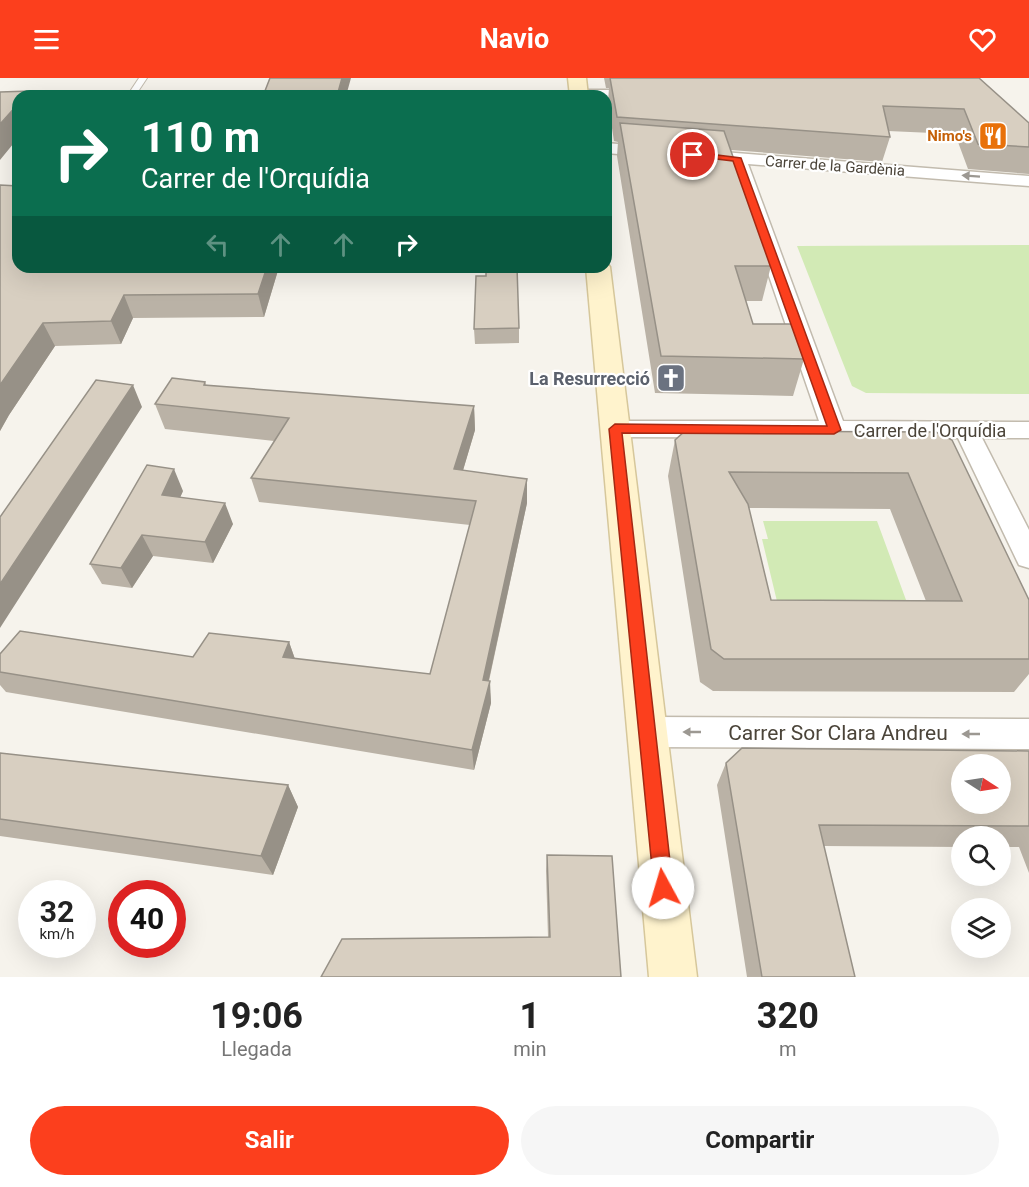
<!DOCTYPE html>
<html lang="es">
<meta charset="utf-8">
<style>
:root{--surface:#fff;--page:#f6f6f6;--text:#222;--muted:#767676;--accent:#fc3f1d}
body{margin:0;font-family:Roboto,sans-serif;background:var(--page);color:var(--text);height:100vh;display:flex;flex-direction:column;font-size:22px;white-space:nowrap}
*{box-sizing:border-box;margin:0}
p{font-size:20px;color:var(--muted)}
.icon{flex:none;width:33px;height:33px;fill:none;stroke:currentColor;stroke-width:2;stroke-linecap:round;stroke-linejoin:round}
.map{position:relative;height:899px;overflow:hidden}
.details{display:flex;flex-direction:column;background:var(--surface);flex:1}
.details>*{flex:none}
.hud{position:absolute;left:12px;top:12px;width:600px;height:183px;border-radius:18px;box-shadow:0 6px 24px #0002;background:#0b6e4f;color:#fff;overflow:hidden}
.needle{width:39px;rotate:102deg}
.tools{position:absolute;left:951px;top:676px;display:grid;gap:12px}
.tools a{display:grid;place-items:center;width:60px;height:60px;border-radius:50%;background:var(--surface);box-shadow:0 6px 24px #0002;font-size:30px}
.speed{position:absolute;left:18px;top:802px;display:flex;gap:12px;font-size:30px;font-weight:700;text-align:center}
.speed>*{display:grid;place-content:center;width:78px;height:78px;border-radius:50%;background:var(--surface);box-shadow:0 6px 24px #0002;line-height:1}
.speed small{font-size:15px;font-weight:400}
.speed .limit{border:9px solid #d22;background:#fff;color:#111}
.pin{position:absolute;display:grid;place-items:center;width:51px;height:51px;color:#fff;margin:-26px;border:3px solid #fff;border-radius:50%;box-shadow:0 2px 6px #0007}
.me{position:absolute;width:66px;margin:-33px;rotate:354deg;stroke-linejoin:round;filter:drop-shadow(0 0 4px #0008)}
.turn{display:flex;align-items:center;gap:21px;height:126px;padding:0 30px;font-size:27px}
.turn .icon{width:78px;height:78px;stroke-width:2.5}
.turn b{display:block;font-size:42px;line-height:51px}
.lanes{display:flex;align-items:center;height:57px;padding:0 30px;background:#0003;justify-content:center;gap:30px;direction:ltr}
.lanes .off{opacity:.35}
.eta{display:flex;justify-content:space-evenly;align-items:center;height:102px;text-align:center}
.eta b{font-size:36px;font-weight:700;line-height:42px}
.button{display:flex;gap:12px;margin-top:auto;padding:12px 30px}
.button a{flex:1;height:69px;border-radius:36px;background:var(--accent);color:#fff;font-size:24px;font-weight:700;line-height:69px;text-align:center}
.button a+a{background:var(--page);color:var(--text)}
header{display:flex;justify-content:space-between;align-items:center;height:78px;padding:0 30px;background:var(--accent);color:#fff;font-size:27px;font-weight:700}
.map>svg:first-child{display:block}
.green{fill:#d2eab5}
.lines{fill:none;stroke-linecap:round;stroke-linejoin:round}
.lane-casing{stroke:#c2bbae;stroke-width:2}
.street-casing{stroke:#c2bbae;stroke-width:3}
.secondary-casing{stroke:#d6c79b;stroke-width:3}
.lane{fill:#fff;fill-rule:evenodd}
.street{fill:#fff;fill-rule:evenodd}
.secondary{fill:#fff3cd;fill-rule:evenodd}
.wall{fill:#bab2a6;fill-rule:evenodd}
.shaded-wall{fill:#979187}
.building{fill:#d8cfc1;stroke:#979187;stroke-width:1.5;fill-rule:evenodd}
.oneway{fill:#9c9892}
.route{fill:#fc3f1d;stroke:#a42913;stroke-width:1.5}
.labels{text-anchor:middle;dominant-baseline:central;stroke-width:4.5;stroke-linejoin:round;paint-order:stroke}
.far-food-label{font-size:15px;font-weight:bold;fill:#c56008;stroke:#fff;text-anchor:end}
.far-street-label{font-size:15px;fill:#4b4439;stroke:#fff}
.worship-label{font-size:18px;font-weight:bold;fill:#5b616d;stroke:#fff;text-anchor:end}
.street-label{font-size:18px;fill:#4b4439;stroke:#fff}
.near-street-label{font-size:21px;fill:#4b4439;stroke:#fff}
</style>
<header><svg class="icon" aria-label="menu" viewBox="0 0 24 24"><path d="M4 6h16M4 12h16M4 18h16"/></svg>Navio<svg class="icon" aria-label="heart" viewBox="0 0 24 24"><path d="M12 20l-8-8c-3-5 5-10 8-4 3-6 11-1 8 4z"/></svg></header>
<div class="map">
<svg width="1029" height="899" viewBox="0 0 1029 899">
<rect width="100%" height="100%" fill="#f6f3ec"/>
<path class="green" d="M1029,167V316L866,315L852,308L797,168Z
M763,443H877L913,541L781,540L762,461H768Z"/>
<g class="lines">
<g class="lane-casing">
<path id="lane" d="M139,0H147L135,18H127Z"/>
</g>
<g class="street-casing">
<path id="street" d="M579,12H644L652,17L644,22L572,18L574,14Z
M606,65L654,69L662,74L654,79L606,75Z
M698,72L1029,98V108L748,86L843,343L1029,344V360H982L1029,452V490L1019,487L958,360L615,359L606,357L603,351L606,345L615,343H819L730,85L692,81L690,77Z
M648,639L1029,641V671L648,669L636,665L632,654L636,643Z"/>
</g>
<g class="secondary-casing">
<path id="secondary" d="M568,0H586L588,18H570Z
M606,184L610,189L697,899H649L586,189H606Z"/>
</g>
<use href="#lane" class="lane"/>
<use href="#street" class="street"/>
<use href="#secondary" class="secondary"/>
</g>
<path class="wall" d="M604,0H956L1029,45V96L968,91L955,56L888,53L890,59L882,84L731,72L771,188L762,223H746L753,246L804,281L793,318L655,315L617,78L618,64L614,63L608,24L609,10H606Z
M0,107L18,189H279L264,239L133,240L121,266L55,268L9,337L0,353Z
M519,250V265L475,266L474,251Z
M205,304L207,308L474,328L475,352L463,392L527,425L489,603L491,625L474,692L6,614L0,607V576L193,579L289,564L295,581L430,596L470,447L259,424L251,400L274,363L165,351L155,326Z
M936,354L1029,522V596L1014,614L713,613L700,604L668,398L675,362ZM749,430L890,431L926,523L771,522Z
M183,413L180,419L233,446L213,485L153,478L132,510L102,506L90,486Z
M1029,673V795L1019,769H1000V759H962V769L824,768L855,899H747L717,707L726,685Z
M0,675L288,707L298,729L273,797L0,758Z
M547,777L621,899L548,859L546,793Z"/>
<path class="shaded-wall" d="M342,0H351L346,18H337Z
M29,13L31,18H25Z
M18,26V60L0,82V46Z
M267,189H279L264,239L258,216Z
M124,217L133,240L121,266L111,243Z
M43,245L55,268L9,337L0,353V307Z
M133,307L142,329L0,550V506Z
M474,328L475,352L456,416L454,391Z
M174,391L183,413L172,438L162,417Z
M527,401V425L484,624L483,602Z
M225,425L233,446L213,485L205,464Z
M142,457L153,478L132,510L121,490Z
M289,564L297,587L283,579Z
M490,603L491,625L474,692L472,672Z
M288,707L298,729L273,797L261,778Z"/>
<path class="building" d="M270,0H342L337,18H263Z
M610,0H979L1029,45V69L978,66L964,31L883,28L890,59L617,39Z
M29,13L25,18H18V26L0,46V14Z
M620,45L724,53L771,188H735L753,246H792L804,281L661,278Z
M0,107L18,108V189H267L258,216L124,217L111,243L43,245L0,307Z
M486,189H517L519,250L474,251L476,198H486Z
M172,300L205,304L204,307L474,328L454,391L527,401L483,602L490,603L472,672L0,594V576L20,553L193,579L209,555L289,564L283,579L430,596L476,423L251,400L289,340L155,326Z
M96,302L133,307L0,506V439Z
M685,353L936,354L952,362L1029,522V581H724L711,571L675,362ZM729,394L908,395L962,523L771,522L748,426Z
M147,387L174,391L162,417L225,425L205,464L142,457L121,490L90,486Z
M742,670L1029,673V748L819,747L855,899H762L726,685ZM962,687H1000V726H962Z
M0,675L288,707L261,778L0,741Z
M547,777L612,778L621,899H321L342,861L550,859Z"/>
<defs><path id="oneway-solid" d="M-6-.8H1V-3.2L6.5 0L1 3.2V.8H-6Z" transform="scale(1.5)"/></defs>
<g class="oneway">
<use href="#oneway-solid" transform="translate(971 98) rotate(-176)"/>
<use href="#oneway-solid" transform="translate(692 654) rotate(-180)"/>
<use href="#oneway-solid" transform="translate(971 656) rotate(-180)"/>
</g>
<path class="route" d="M693,74L741,80L841,352L834,356L622,355L673,810L670,816L663,819L657,816L654,810L609,351L615,346L827,348L733,83L690,78Z"/>
<defs>
<g id="restaurant-square" transform="scale(1.5)"><rect x="-9" y="-9" width="18" height="18" rx="4" fill="#e8710a" stroke="#fff"/><path d="M-5-6h1v4h1v-4h1v4h1v-4h1v5L-1.5 .5V6h-2V.5L-5-1ZM5-6V6H3V1.5H1.5Q1.5-4 5-6Z" fill="#fff"/></g>
<g id="church-square" transform="scale(1.5)"><rect x="-9" y="-9" width="18" height="18" rx="4" fill="#6b7280" stroke="#fff"/><path d="M-1.2-6h2.4v3.5h3.3v2.4h-3.3V6h-2.4V-.1h-3.3v-2.4h3.3Z" fill="#fff"/></g>
</defs>
<g fill-rule="evenodd">
<use href="#restaurant-square" x="993" y="58"/>
<use href="#church-square" x="671" y="300"/>
</g>
<g class="labels">
<g class="far-food-label">
<text x="972" y="58">Nimo's</text>
</g>
<g class="far-street-label">
<text transform="translate(835 88) rotate(4)">Carrer de la Gardènia</text>
</g>
<g class="worship-label">
<text x="650" y="300">La Resurrecció</text>
</g>
<g class="street-label">
<text x="930" y="352">Carrer de l'Orquídia</text>
</g>
<g class="near-street-label">
<text x="838" y="655">Carrer Sor Clara Andreu</text>
</g>
</g>
</svg>
<div class="tools">
<a><svg class="needle" viewBox="-14 -14 28 28"><path d="M0-13l5 13h-10z" fill="#e53935"/><path d="M0 13l5-13h-10z" fill="#767676"/></svg></a>
<a><svg class="icon" aria-label="search" viewBox="0 0 24 24"><circle cx="10" cy="10" r="6"/><path d="M15 15l6 6"/></svg></a>
<a><svg class="icon" aria-label="layers" viewBox="0 0 24 24"><path d="M12 4l9 5-9 5-9-5zM3 14l9 5 9-5"/></svg></a>
</div>
<div class="speed"><div>32<small>km/h</small></div><div class="limit">40</div></div>
<div class="pin" style="left:693px;top:77px;background:#d93025"><svg class="icon" aria-label="arrive" viewBox="0 0 24 24"><path d="M6 21V4h12l-3 4 3 4H6"/></svg></div>
<svg class="me" style="left:663px;top:810px" viewBox="-20 -20 40 40"><circle r="19" fill="#fff"/><path d="M0-13L10 11 0 6-10 11z" fill="#fc3f1d"/></svg>
<div class="hud">
<div class="turn"><svg class="icon" aria-label="right" viewBox="0 0 24 24"><path d="M7 20v-9h11M14 6l5 5-5 5"/></svg><div><b>110 m</b>Carrer de l'Orquídia</div></div>
<div class="lanes"><svg class="icon off" aria-label="left" viewBox="0 0 24 24"><path d="M17 20v-9H6M10 6l-5 5 5 5"/></svg><svg class="icon off" aria-label="ahead" viewBox="0 0 24 24"><path d="M12 20V5M6 11l6-6 6 6"/></svg><svg class="icon off" aria-label="ahead" viewBox="0 0 24 24"><path d="M12 20V5M6 11l6-6 6 6"/></svg><svg class="icon" aria-label="right" viewBox="0 0 24 24"><path d="M7 20v-9h11M14 6l5 5-5 5"/></svg></div>
</div>
</div>
<section class="details">
<div class="eta">
<div><b>19:06</b><p>Llegada</p></div>
<div><b>1</b><p>min</p></div>
<div><b>320</b><p>m</p></div>
</div>
<div class="button"><a>Salir</a><a>Compartir</a></div>
</section>
